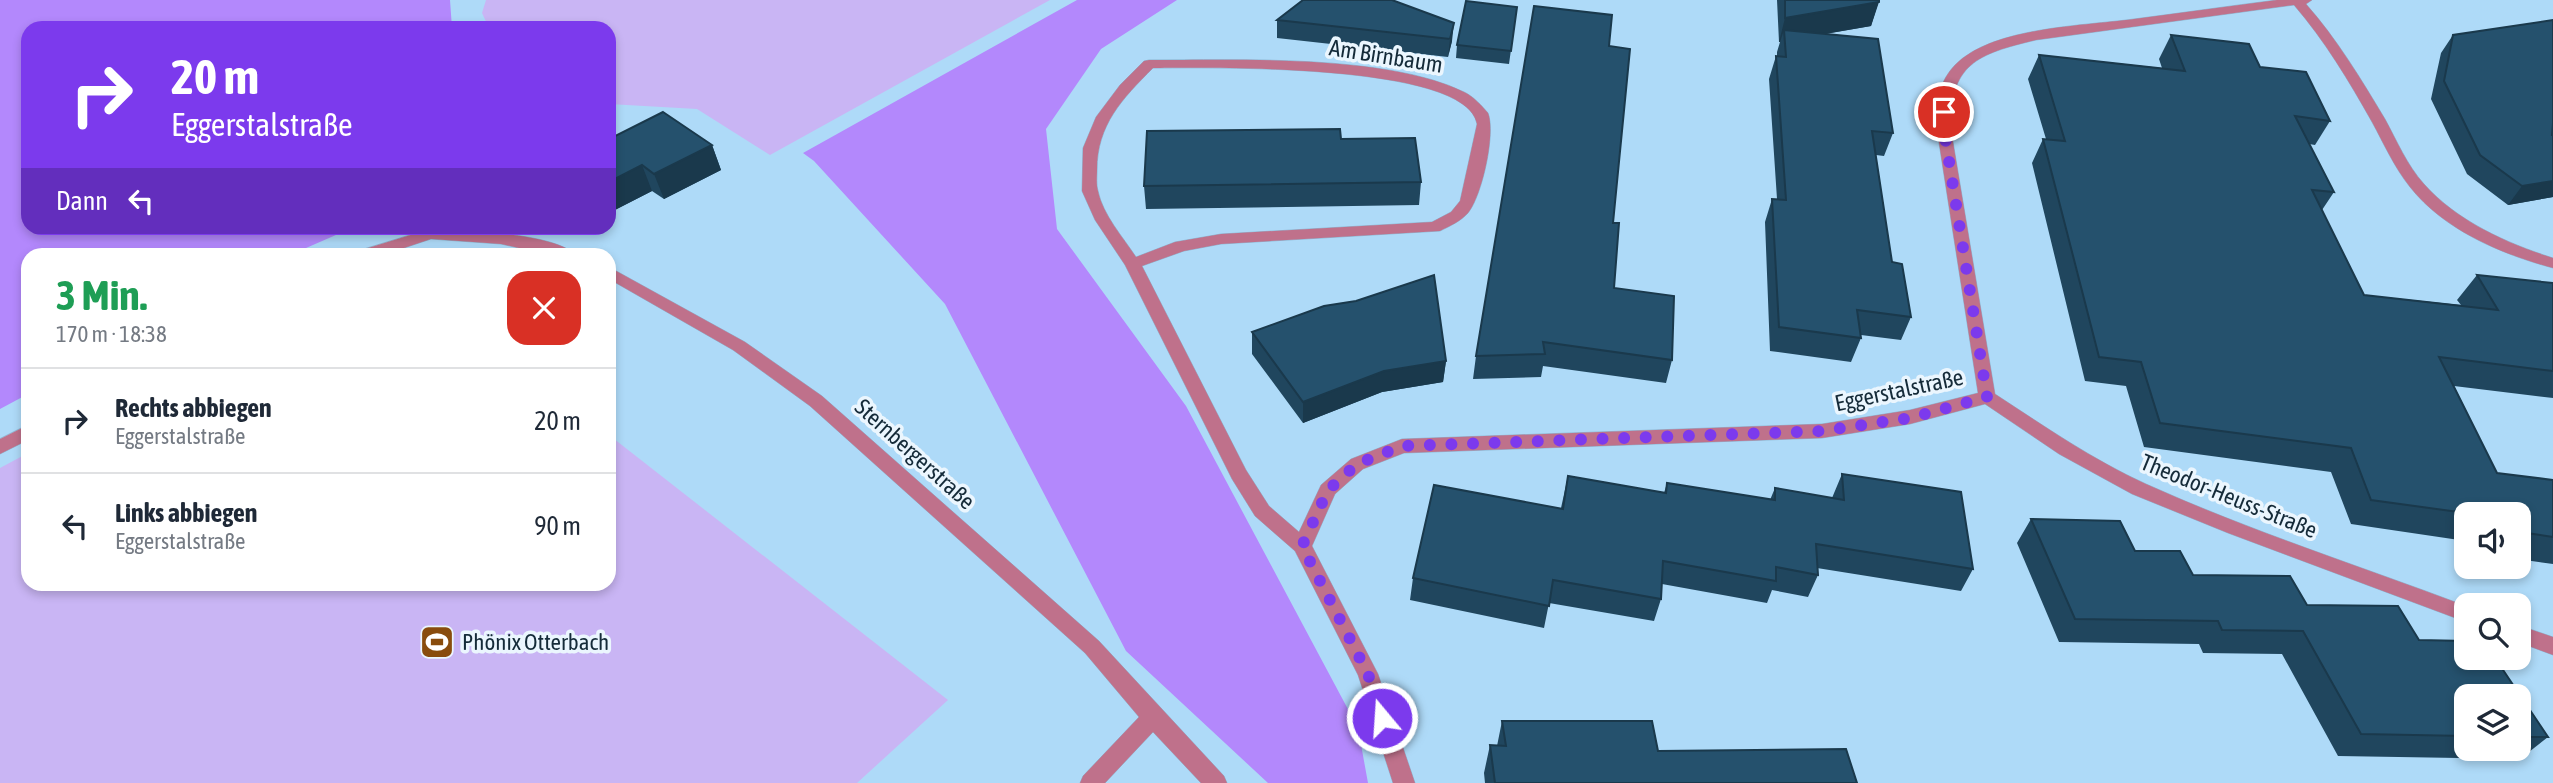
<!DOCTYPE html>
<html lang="de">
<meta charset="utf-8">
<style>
:root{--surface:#fff;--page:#f6f6f7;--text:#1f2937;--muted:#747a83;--line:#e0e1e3}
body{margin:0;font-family:"Asap Condensed",sans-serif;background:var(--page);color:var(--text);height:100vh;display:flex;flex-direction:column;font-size:26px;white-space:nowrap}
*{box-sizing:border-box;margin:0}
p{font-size:23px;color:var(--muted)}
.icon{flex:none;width:38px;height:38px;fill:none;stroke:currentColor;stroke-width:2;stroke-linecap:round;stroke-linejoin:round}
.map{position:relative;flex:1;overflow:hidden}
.sheet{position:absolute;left:21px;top:248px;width:595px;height:343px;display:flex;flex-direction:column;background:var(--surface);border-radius:21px;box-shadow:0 4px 10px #0003}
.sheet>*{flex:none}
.banner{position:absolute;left:21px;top:21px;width:595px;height:214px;border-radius:21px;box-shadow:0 4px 10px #0003;background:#7c3aed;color:#fff;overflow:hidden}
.fabs{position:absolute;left:2454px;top:502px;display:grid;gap:14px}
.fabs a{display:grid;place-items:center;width:77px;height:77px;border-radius:14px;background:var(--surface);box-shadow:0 4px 10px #0003;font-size:35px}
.pin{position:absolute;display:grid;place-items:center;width:60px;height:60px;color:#fff;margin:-30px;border:4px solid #fff;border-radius:50%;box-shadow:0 2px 7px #0007}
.me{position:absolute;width:77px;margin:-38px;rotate:342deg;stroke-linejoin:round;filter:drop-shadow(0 0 5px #0008)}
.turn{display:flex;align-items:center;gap:24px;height:147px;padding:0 35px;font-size:32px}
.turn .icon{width:91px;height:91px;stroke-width:2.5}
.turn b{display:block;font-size:49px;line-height:60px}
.then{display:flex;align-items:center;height:66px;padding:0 35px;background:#0003;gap:14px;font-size:26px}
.round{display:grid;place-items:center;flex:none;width:74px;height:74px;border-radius:21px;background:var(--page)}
.head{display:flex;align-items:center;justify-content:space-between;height:119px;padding:0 35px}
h1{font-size:42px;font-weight:700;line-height:52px;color:#1e9e55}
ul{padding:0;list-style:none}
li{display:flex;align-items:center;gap:21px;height:105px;padding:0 35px;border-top:2px solid var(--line)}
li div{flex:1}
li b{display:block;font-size:26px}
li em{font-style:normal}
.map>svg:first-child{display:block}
.green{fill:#c9b5f4}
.forest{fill:#b388fc}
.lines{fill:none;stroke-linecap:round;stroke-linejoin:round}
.minor-casing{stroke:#8fb7d2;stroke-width:1}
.minor{fill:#bf718b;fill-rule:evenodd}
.wall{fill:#20465e;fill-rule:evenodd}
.shaded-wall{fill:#1a394c}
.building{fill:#25516d;stroke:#1a394c;stroke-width:2}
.route{stroke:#7c3aed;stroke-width:12;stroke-dasharray:0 21.6}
.labels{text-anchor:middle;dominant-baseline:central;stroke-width:7;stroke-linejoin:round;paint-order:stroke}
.street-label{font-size:23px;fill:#152b39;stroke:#ebf6fe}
.poi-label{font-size:23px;fill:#152b39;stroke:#ebf6fe;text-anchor:start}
</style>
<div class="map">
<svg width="2553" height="783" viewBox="0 0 2553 783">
<rect width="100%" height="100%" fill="#aedaf8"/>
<path class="green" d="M486,0H1050L770,155L697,109L609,104V28H489L482,13Z
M609,435L948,700L857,783H0V468L28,453V584H609Z"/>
<path class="forest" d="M0,0H450L452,28H28V228H352L290,255L28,256V394L0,409Z
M1077,0H1177L1101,49L1046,129L1057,229L1186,406L1358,728L1368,783H1268L1126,651L945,304L814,161L803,153Z"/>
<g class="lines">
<g class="minor-casing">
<path id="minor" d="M2277,0H2312L2306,4C2337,39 2361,79 2385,119C2397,141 2407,165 2424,184C2457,221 2506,243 2553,258V268C2501,254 2444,230 2410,187C2394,167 2384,144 2372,122C2349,81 2325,41 2294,5L2036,40C1977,54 1949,64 1951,130L1995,394C2044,426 2093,460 2146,484C2250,531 2360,566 2466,606V622L2228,533L2132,494L2059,454L1985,404L1910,424L1822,438L1404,453L1363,469L1335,494L1312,546L1378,674L1415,783H1393L1358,675L1295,551L1255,516L1232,479L1125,265L1095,220L1082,191L1083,148L1096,117L1120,85L1144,61L1149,60C1236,60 1387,54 1464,92C1473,96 1482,106 1488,113C1496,133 1482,196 1468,213C1461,221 1450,226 1440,231L1221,244L1184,251L1142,266L1246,470L1269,506L1299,532L1321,485L1351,459L1402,439L1822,424L1910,410L1978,393L1937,130C1936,105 1937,84 1955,65C1992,27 2083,26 2134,19C2181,13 2229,6 2277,0ZM1153,68C1205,68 1467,62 1477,124L1460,201L1451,212L1432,222L1221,234L1175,242L1136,257C1123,237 1103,215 1098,191C1096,185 1097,176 1097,170C1097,125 1122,99 1153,68Z
M430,229C463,231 555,232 577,256H554L501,244L431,239L380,256H353L355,252Z
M609,267L745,342L822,396L1099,641L1224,776L1227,783H1201L1153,732L1105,783H1080L1083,776L1139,717L1085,653L810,406L733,350L609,279Z
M28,425V440L0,454V439Z
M2518,625L2553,637V655L2518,642Z"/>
</g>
<use href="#minor" class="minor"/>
</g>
<path class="wall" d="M1392,0L1452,41L1448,57L1277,38V20Z
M1777,0H1879L1871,26L1824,34L1893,133L1884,156L1876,155L1892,262L1911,317L1901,340L1861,335V338L1851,362L1770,351L1765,222L1772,199H1777L1769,79L1776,56H1777V52L1780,42H1779Z
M1517,7L1509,64L1456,58L1457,45Z
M2171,35L2260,67L2330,121L2315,145L2309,144L2334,192L2322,210L2364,295L2461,305L2457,300L2477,275L2553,283V398L2454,386L2497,473L2553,480V564L2518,559V514H2466V541L2351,524L2331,472L2144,447L2126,386L2085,381L2032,163L2043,139H2046L2028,79L2039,55L2162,68L2159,59Z
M2453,35L2552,135L2553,197L2508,205L2467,174L2431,99L2441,53Z
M1609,46L1614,288L1672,360L1666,383L1543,366L1541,377L1473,379L1476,356Z
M609,139L712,145L721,170L664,199L652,191L609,213Z
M1341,139L1421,182L1419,205L1146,209L1144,186Z
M1252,332L1446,361L1443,382L1382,392L1303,423L1252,354Z
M1842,474L1973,569L1961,591L1817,568L1818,575L1808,597L1772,590L1767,603L1662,584L1661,599L1654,621L1549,603L1544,628L1410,600L1413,578L1561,508L1568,476L1664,493L1667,483L1770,500L1775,488L1832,498Z
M2031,519L2120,521L2135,551H2180L2193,575L2290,576L2307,605L2398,606L2419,640L2466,641V658H2495L2548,737L2520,759L2338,756L2282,654L2203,653L2199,644L2059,642L2017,543ZM2466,696H2518V749H2466Z
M1502,721L1658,751L1857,783H1485L1484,773L1490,745L1497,746Z"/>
<path class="shaded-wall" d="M1879,2L1871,26L1785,41L1784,30L1780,42H1779L1785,18Z
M1454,23L1452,41L1448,57L1450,39Z
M712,145L721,170L664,199L654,174Z
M642,165L652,191L609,213V182Z
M2553,181V197L2508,205L2522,186Z
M1446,361L1443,382L1382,392L1303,423V402L1384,371Z"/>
<path class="building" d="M1303,0H1392L1454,23L1450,39L1277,20Z
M1785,0H1879V2L1785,18Z
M1466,1L1517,7L1511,51L1457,45Z
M1534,6L1612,15L1609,46L1630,49L1613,223H1619L1614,288L1674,296L1672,360L1543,342L1545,354L1476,356Z
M2553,20V123L2552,135H2553V181L2522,186L2480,155L2444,81L2453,35Z
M1784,30L1878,39L1893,133L1872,131L1892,262L1902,264L1911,317L1857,310L1861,338L1779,327L1772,199L1786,200L1776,56L1786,57Z
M2171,35L2249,44L2260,67L2306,72L2330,121L2295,116L2334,192L2312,190L2364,295L2498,310L2477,275L2553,283V371L2439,357L2497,473L2553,480V537L2527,533L2522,522L2518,521V514H2473L2371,500L2351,448L2160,423L2141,362L2099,357L2043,139L2065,141L2039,55L2185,71Z
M663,112L712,145L654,174L642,165L609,182V139Z
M1340,129L1341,139L1415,138L1421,182L1144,186L1147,131Z
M1434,275L1446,361L1384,371L1303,402L1252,332L1324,306L1356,301Z
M1842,474L1961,492L1973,569L1816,544L1818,575L1776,567V581L1663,561L1661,599L1553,580L1549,606L1413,578L1434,485L1563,509L1568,476L1666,493L1667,483L1775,500V488L1844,500Z
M2031,519L2120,521L2135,551H2180L2193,575L2290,576L2307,605L2398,606L2419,640L2466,641V658H2495L2548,737H2518V696H2466V736L2361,734L2303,631L2222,630L2218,621L2075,619Z
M1502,721H1652L1658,751L1846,749L1857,783H1495L1490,745L1506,746Z"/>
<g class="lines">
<path class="route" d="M1382,718L1368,674L1302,546L1328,490L1357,464L1402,446L1822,431L1910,418L1987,397L1944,130V112"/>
</g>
<defs>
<g id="stadium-square" transform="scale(1.75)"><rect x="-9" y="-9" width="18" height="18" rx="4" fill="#894c0d" stroke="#ebf6fe"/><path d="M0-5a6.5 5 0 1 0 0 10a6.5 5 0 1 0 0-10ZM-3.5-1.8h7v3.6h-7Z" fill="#fff"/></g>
</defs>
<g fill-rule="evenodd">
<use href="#stadium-square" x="437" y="642"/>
</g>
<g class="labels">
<g class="street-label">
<text transform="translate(1386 56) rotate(9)">Am Birnbaum</text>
<text transform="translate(1899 390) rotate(-12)">Eggerstalstraße</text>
<text transform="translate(915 454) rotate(42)">Sternbergerstraße</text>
<text transform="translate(2229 496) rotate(22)">Theodor-Heuss-Straße</text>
</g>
<g class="poi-label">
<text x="462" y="642">Phönix Otterbach</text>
</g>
</g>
</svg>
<div class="fabs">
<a><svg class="icon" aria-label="sound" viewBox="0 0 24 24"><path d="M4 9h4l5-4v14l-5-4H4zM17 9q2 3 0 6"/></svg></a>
<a><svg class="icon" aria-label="search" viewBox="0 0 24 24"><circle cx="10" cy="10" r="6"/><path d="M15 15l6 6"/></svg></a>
<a><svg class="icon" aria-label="layers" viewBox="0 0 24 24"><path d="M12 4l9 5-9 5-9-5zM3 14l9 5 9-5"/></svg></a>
</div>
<div class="pin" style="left:1944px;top:112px;background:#d93025"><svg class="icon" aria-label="arrive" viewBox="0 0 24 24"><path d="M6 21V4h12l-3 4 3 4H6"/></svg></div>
<svg class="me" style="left:1382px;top:718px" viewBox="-20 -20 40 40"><circle r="17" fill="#7c3aed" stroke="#fff" stroke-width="3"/><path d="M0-11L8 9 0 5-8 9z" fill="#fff"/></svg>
<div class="banner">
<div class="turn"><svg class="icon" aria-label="right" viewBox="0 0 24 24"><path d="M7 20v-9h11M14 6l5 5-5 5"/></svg><div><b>20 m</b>Eggerstalstraße</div></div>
<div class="then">Dann<svg class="icon" aria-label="left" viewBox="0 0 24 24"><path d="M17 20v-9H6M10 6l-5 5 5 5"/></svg></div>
</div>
<section class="sheet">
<div class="head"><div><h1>3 Min.</h1><p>170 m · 18:38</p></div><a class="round" style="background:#d93025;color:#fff"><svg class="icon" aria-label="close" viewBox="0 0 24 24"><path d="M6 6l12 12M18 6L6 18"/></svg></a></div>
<ul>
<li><svg class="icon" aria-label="right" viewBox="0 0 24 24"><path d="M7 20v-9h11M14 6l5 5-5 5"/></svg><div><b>Rechts abbiegen</b><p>Eggerstalstraße</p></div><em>20 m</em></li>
<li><svg class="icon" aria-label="left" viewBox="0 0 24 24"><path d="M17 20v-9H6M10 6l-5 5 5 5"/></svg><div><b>Links abbiegen</b><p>Eggerstalstraße</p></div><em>90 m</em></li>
</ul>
</section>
</div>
